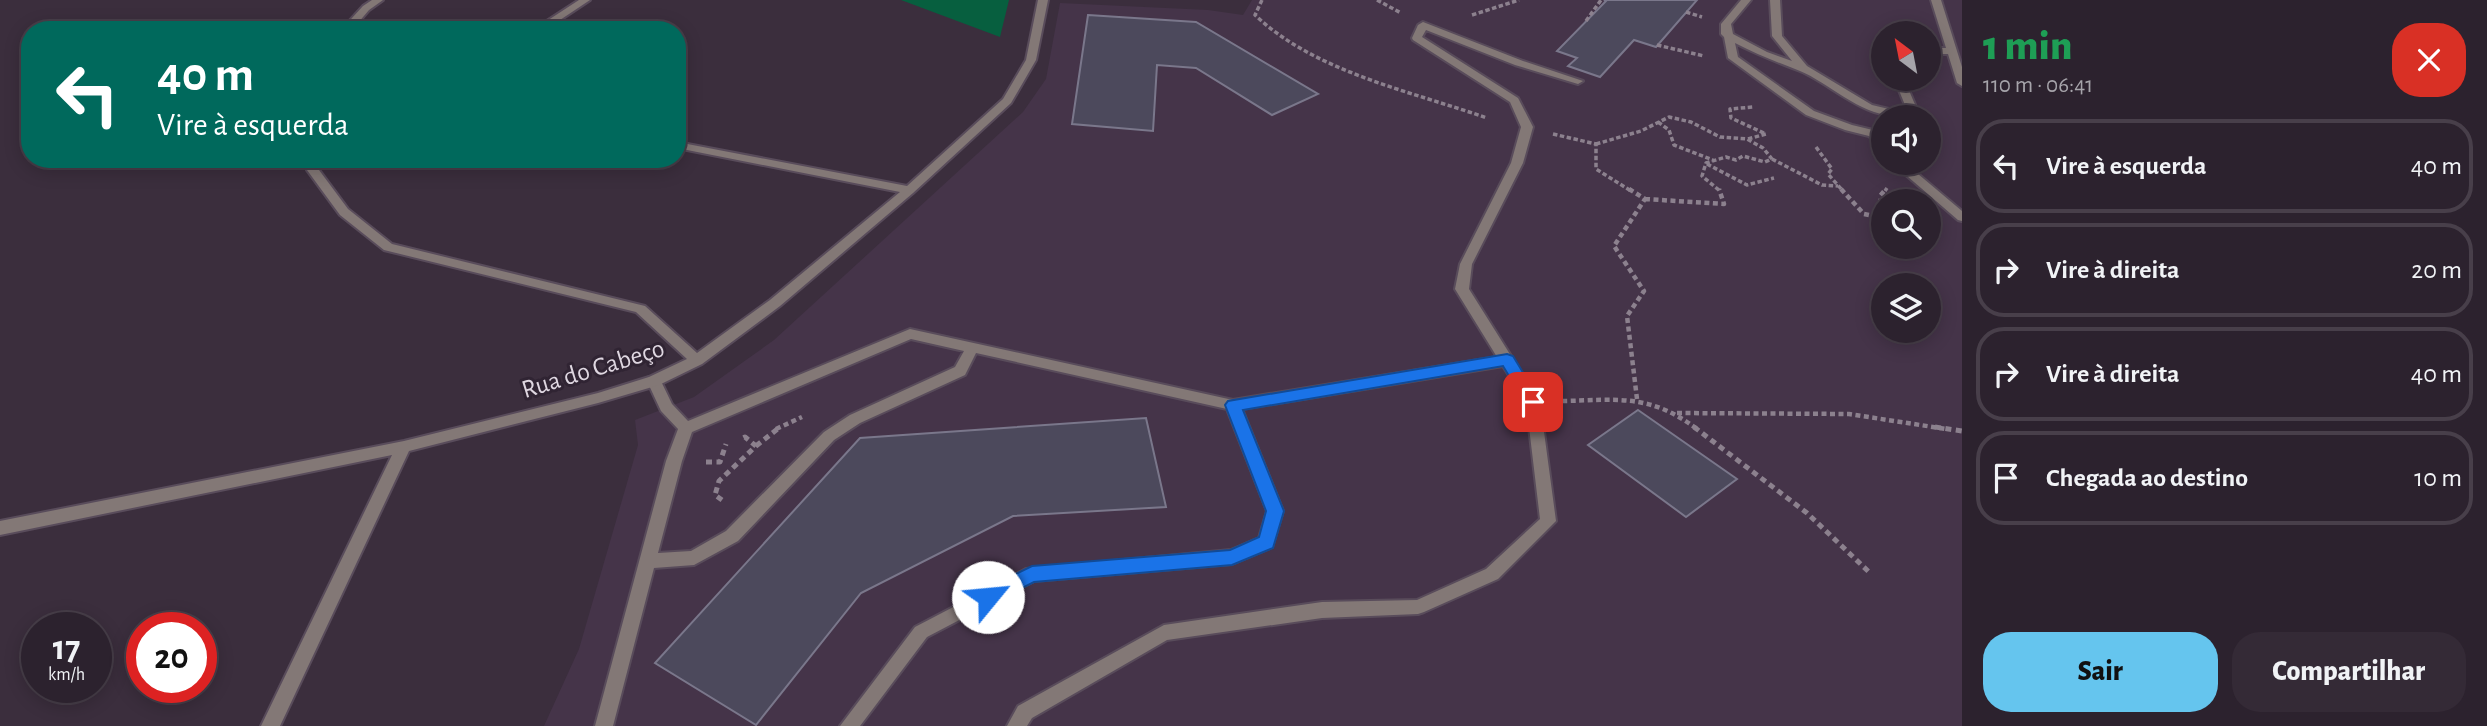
<!DOCTYPE html>
<html lang="pt">
<meta charset="utf-8">
<style>
:root{--surface:#2c222e;--page:#342a36;--text:#f1f3f6;--muted:#a6a4aa;--line:#483f4a;--accent:#65c5ee}
body{margin:0;font-family:"Alegreya Sans",sans-serif;background:var(--page);color:var(--text);height:100vh;display:flex;flex-direction:column;font-size:26px;white-space:nowrap}
*{box-sizing:border-box;margin:0}
p{font-size:23px;color:var(--muted)}
.icon{flex:none;width:38px;height:38px;fill:none;stroke:currentColor;stroke-width:2;stroke-linecap:round;stroke-linejoin:round}
.map{position:relative;flex:1;overflow:hidden}
.drawer{display:flex;flex-direction:column;background:var(--surface);width:525px}
.drawer>*{flex:none}
.banner{position:absolute;left:21px;top:21px;width:665px;height:147px;border-radius:28px;box-shadow:0 4px 18px #0003,0 0 0 2px var(--line);background:#00695c;color:#fff;overflow:hidden}
.needle{width:46px;rotate:328deg}
.controls{position:absolute;left:1871px;top:21px;display:grid;gap:14px}
.controls a{display:grid;place-items:center;width:70px;height:70px;border-radius:50%;background:var(--surface);box-shadow:0 4px 18px #0003,0 0 0 2px var(--line);font-size:35px}
.speed{position:absolute;left:21px;top:612px;display:flex;gap:14px;font-size:35px;font-weight:700;text-align:center}
.speed>*{display:grid;place-content:center;width:91px;height:91px;border-radius:50%;background:var(--surface);box-shadow:0 4px 18px #0003,0 0 0 2px var(--line);line-height:1}
.speed small{font-size:18px;font-weight:400}
.speed .limit{border:10px solid #d22;background:#fff;color:#111}
.pin{position:absolute;display:grid;place-items:center;width:60px;height:60px;color:#fff;margin:-30px;border-radius:14px;box-shadow:0 4px 10px #0006}
.me{position:absolute;width:77px;margin:-38px;rotate:62deg;stroke-linejoin:round;filter:drop-shadow(0 0 5px #0008)}
.turn{display:flex;align-items:center;gap:24px;height:147px;padding:0 21px;font-size:32px}
.turn .icon{width:91px;height:91px;stroke-width:2.5}
.turn b{display:block;font-size:49px;line-height:60px}
.round{display:grid;place-items:center;flex:none;width:74px;height:74px;border-radius:28px;background:var(--page)}
.head{display:flex;align-items:center;justify-content:space-between;height:119px;padding:0 21px}
h1{font-size:42px;font-weight:800;line-height:52px;color:#1e9e55}
.cta{display:flex;gap:14px;margin-top:auto;padding:14px 21px}
.cta a{flex:1;height:80px;border-radius:28px;background:var(--accent);color:#111;font-size:28px;font-weight:800;line-height:80px;text-align:center}
.cta a+a{background:var(--page);color:var(--text)}
ul{padding:0;list-style:none}
li{display:flex;align-items:center;gap:21px;height:94px;margin:0 14px 10px;padding:0 7px;border:4px solid var(--line);border-radius:28px}
li div{flex:1}
li b{display:block;font-size:26px}
li em{font-style:normal}
main{display:flex;flex:1;min-height:0}
.map>svg:first-child{display:block}
.built{fill:#453449;fill-rule:evenodd}
.green{fill:#075f3f}
.building{fill:#4c495c;stroke:#7a778b;stroke-width:2}
.lines{fill:none;stroke-linecap:round;stroke-linejoin:round}
.service-casing{stroke:#594c5b;stroke-width:4}
.minor-casing{stroke:#594c5b;stroke-width:4}
.path-far2{stroke:#8c818e;stroke-width:3.5;stroke-dasharray:4.5 2.5;stroke-linecap:butt}
.path-far1{stroke:#8c818e;stroke-width:4.5;stroke-dasharray:5 3.5;stroke-linecap:butt}
.path{stroke:#8c818e;stroke-width:5;stroke-dasharray:6 4.5;stroke-linecap:butt}
.service{fill:#837876;fill-rule:evenodd}
.minor{fill:#837876;fill-rule:evenodd}
.route{fill:#1a73e8;stroke:#114b97;stroke-width:2}
.labels{text-anchor:middle;dominant-baseline:central;stroke-width:6;stroke-linejoin:round;paint-order:stroke}
.street-label{font-size:26px;fill:#dfd7e1;stroke:#302433}
</style>
<main>
<div class="map">
<svg width="1962" height="726" viewBox="0 0 1962 726">
<rect width="100%" height="100%" fill="#3b2e3d"/>
<path class="built" d="M1252,0H1962V726H544L579,649L638,445L635,420L694,397L774,340L1023,112L1046,79L1060,3L1208,10L1243,15ZM1883,33H1928V79H1883ZM1883,117H1928V163H1883ZM1883,201H1928V247H1883ZM1883,285H1928V331H1883Z"/>
<path class="green" d="M901,0H1009L1000,37Z"/>
<path class="building" d="M1604,0H1697L1656,47L1634,40L1600,77L1568,66L1577,58L1557,51L1606,1Z
M1088,15L1196,22L1318,94L1272,115L1196,68L1157,65L1153,131L1072,124Z
M1638,410L1737,479L1686,517L1588,445Z
M1146,418L1166,507L1013,516L861,593L756,725L655,663L860,438Z"/>
<g class="lines">
<g class="service-casing">
<path id="service" d="M1741,0H1751L1731,24L1733,34L1767,52L1792,61L1772,36L1770,0H1780L1782,36L1807,66L1872,105L1893,110L1905,105L1898,88L1899,79H1909L1908,88L1916,107C1880,135 1833,84 1800,71C1777,62 1756,54 1735,43L1738,57L1814,111L1852,125L1877,131L1883,138V148L1879,147L1869,136L1845,130L1806,115L1728,58L1724,37L1721,34V24Z
M1931,0H1941L1962,67V86L1957,83L1948,54H1928V48H1946Z
M1423,22L1523,61L1583,81L1578,84L1515,65L1426,30L1422,37L1518,98L1533,127L1523,163L1472,264L1469,289L1540,402L1556,521L1498,579L1424,612L1418,614L1322,618L1167,640L1032,718L1027,726H1007L1018,706L1164,625L1322,602L1417,600L1486,569L1540,519L1526,402L1503,366L1242,409L1283,511L1272,547L1232,564L1034,581L927,637L860,726H840L915,627L1026,569L1231,550L1259,538L1267,511L1227,409L976,353L965,375L860,423L834,440L738,541L694,565L654,568L613,726H595L666,461L678,429L661,411L647,381L649,377H659L672,404L688,421L910,329L1233,400L1497,357L1455,289L1460,264L1511,163L1521,127L1510,102L1413,40L1412,38L1418,25ZM911,339L964,351L955,367L850,415L824,432L726,531L691,551L658,553L682,461L692,432Z
M1892,163H1905L1962,211V221L1958,220Z"/>
</g>
<g class="minor-casing">
<path id="minor" d="M372,0H383L369,10L352,30H341L363,6Z
M579,0H590L545,30H533Z
M1038,0H1048L1036,60L1011,103L913,193L780,306L702,364L659,385L598,403L409,451L280,726H261L392,455L0,535V521L404,441L598,393L649,377L687,359L636,312L384,250L340,215L307,170L304,159H316L319,170L348,209L392,244L645,306L697,353L770,300L900,192L677,148V142L907,186L1003,99L1026,60Z"/>
</g>
<path class="path-far2" d="M1262,0L1255,15C1315,72 1410,91 1487,118
M1377,0L1401,13
M1686,12L1702,17
M1472,15L1519,0
M1586,21L1601,0
M1657,45L1704,56
M1658,122L1669,130L1674,145L1713,160
M1553,134L1596,144V169L1631,191
M1748,139L1766,134L1731,118L1730,109L1753,107
M1596,144L1641,131L1669,117L1691,122L1720,137L1747,139L1763,148L1772,159L1765,162L1743,156L1736,160L1726,157L1706,163L1702,176L1720,191
M1816,147L1832,169L1828,174L1843,191
M1772,159L1822,185L1838,186
M1707,164L1747,185L1774,178
M1885,191L1887,188"/>
<path class="path-far1" d="M1629,189L1645,199L1614,246L1644,291L1627,316L1637,399
M1841,189L1864,214L1883,218L1880,196L1886,189
M1645,199L1724,204L1719,189
M1562,401C1618,400 1649,393 1697,429
M1677,413L1849,414L1946,429
M776,429L802,417"/>
<path class="path" d="M1694,427L1807,513L1869,572
M1935,427L1962,431
M756,446L780,427
M706,462H720L726,444
M722,500L715,495L719,481L756,446L745,437L741,439"/>
<use href="#service" class="service"/>
<use href="#minor" class="minor"/>
</g>
<path class="route" d="M1507,354L1513,356L1541,402L1539,406H1527L1503,366L1243,410L1284,511L1273,548L1232,565L1034,582L988,605L981,603L978,597L981,591L1032,566L1230,550L1259,537L1266,511L1225,405L1228,401Z"/>
<g class="labels">
<g class="street-label">
<text transform="translate(593 369) rotate(-17)">Rua do Cabeço</text>
</g>
</g>
</svg>
<div class="controls">
<a><svg class="needle" viewBox="-14 -14 28 28"><path d="M0-13l5 13h-10z" fill="#e53935"/><path d="M0 13l5-13h-10z" fill="#a6a4aa"/></svg></a>
<a><svg class="icon" aria-label="sound" viewBox="0 0 24 24"><path d="M4 9h4l5-4v14l-5-4H4zM17 9q2 3 0 6"/></svg></a>
<a><svg class="icon" aria-label="search" viewBox="0 0 24 24"><circle cx="10" cy="10" r="6"/><path d="M15 15l6 6"/></svg></a>
<a><svg class="icon" aria-label="layers" viewBox="0 0 24 24"><path d="M12 4l9 5-9 5-9-5zM3 14l9 5 9-5"/></svg></a>
</div>
<div class="speed"><div>17<small>km/h</small></div><div class="limit">20</div></div>
<div class="pin" style="left:1533px;top:402px;background:#d93025"><svg class="icon" aria-label="arrive" viewBox="0 0 24 24"><path d="M6 21V4h12l-3 4 3 4H6"/></svg></div>
<svg class="me" style="left:988px;top:597px" viewBox="-20 -20 40 40"><circle r="19" fill="#fff"/><path d="M0-13L10 11 0 6-10 11z" fill="#1a73e8"/></svg>
<div class="banner">
<div class="turn"><svg class="icon" aria-label="left" viewBox="0 0 24 24"><path d="M17 20v-9H6M10 6l-5 5 5 5"/></svg><div><b>40 m</b>Vire à esquerda</div></div>
</div>
</div>
<section class="drawer">
<div class="head"><div><h1>1 min</h1><p>110 m · 06:41</p></div><a class="round" style="background:#d93025;color:#fff"><svg class="icon" aria-label="close" viewBox="0 0 24 24"><path d="M6 6l12 12M18 6L6 18"/></svg></a></div>
<ul>
<li><svg class="icon" aria-label="left" viewBox="0 0 24 24"><path d="M17 20v-9H6M10 6l-5 5 5 5"/></svg><div><b>Vire à esquerda</b></div><em>40 m</em></li>
<li><svg class="icon" aria-label="right" viewBox="0 0 24 24"><path d="M7 20v-9h11M14 6l5 5-5 5"/></svg><div><b>Vire à direita</b></div><em>20 m</em></li>
<li><svg class="icon" aria-label="right" viewBox="0 0 24 24"><path d="M7 20v-9h11M14 6l5 5-5 5"/></svg><div><b>Vire à direita</b></div><em>40 m</em></li>
<li><svg class="icon" aria-label="arrive" viewBox="0 0 24 24"><path d="M6 21V4h12l-3 4 3 4H6"/></svg><div><b>Chegada ao destino</b></div><em>10 m</em></li>
</ul>
<div class="cta"><a>Sair</a><a>Compartilhar</a></div>
</section>
</main>
